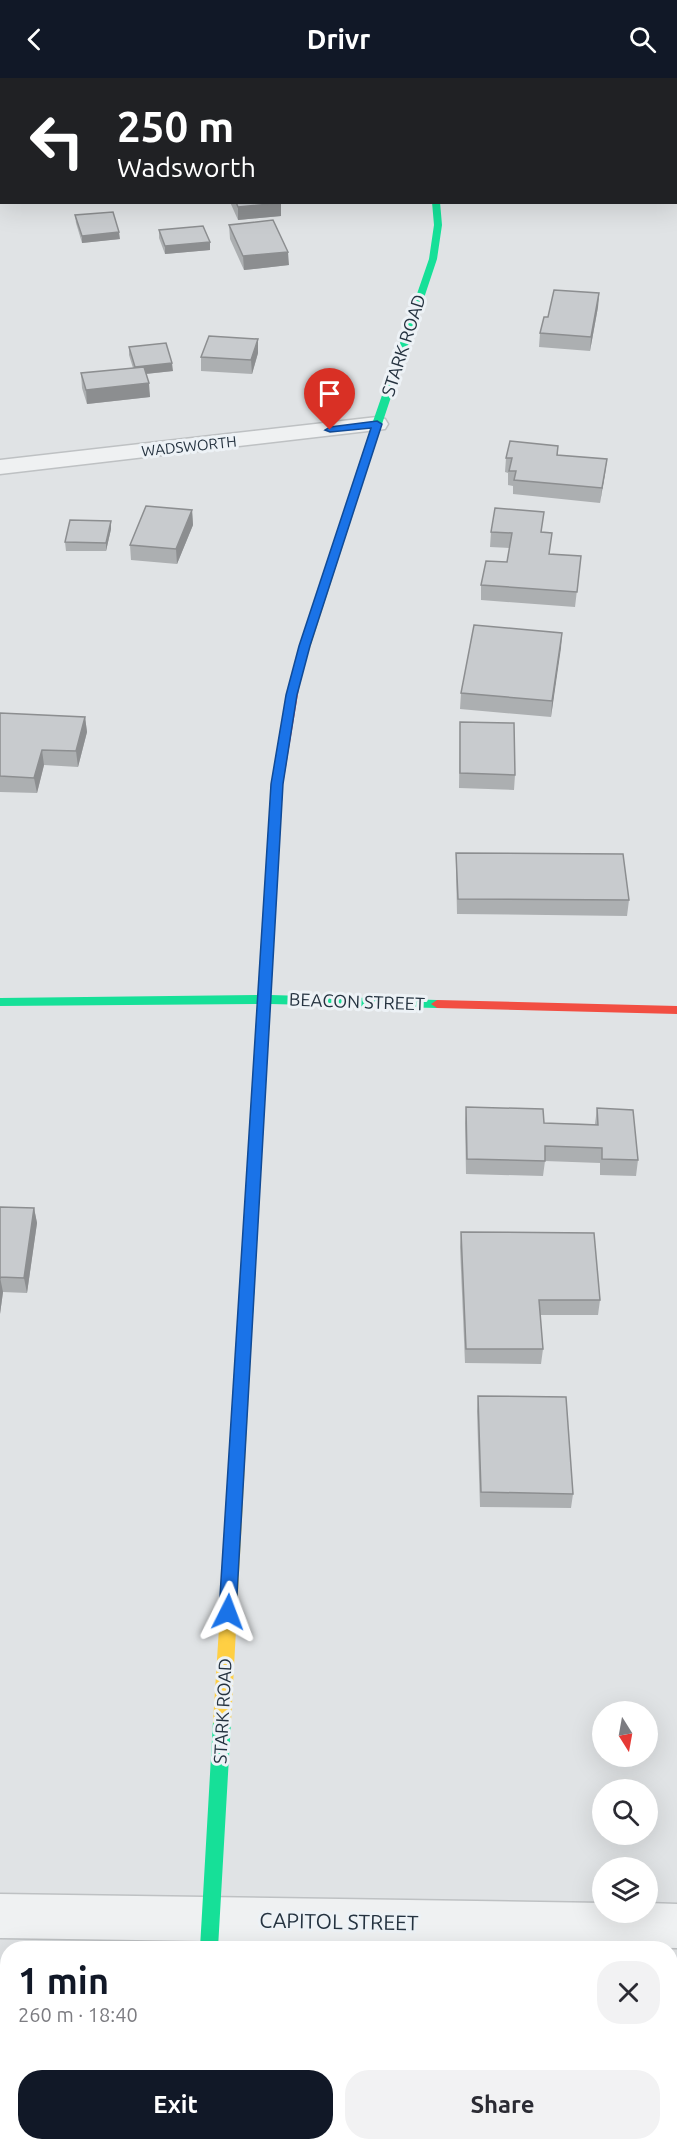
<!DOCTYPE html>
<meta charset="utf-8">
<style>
:root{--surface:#fff;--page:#f2f2f3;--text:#2b2b33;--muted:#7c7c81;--accent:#111827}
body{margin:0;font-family:Ubuntu,sans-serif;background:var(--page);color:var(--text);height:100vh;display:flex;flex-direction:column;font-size:22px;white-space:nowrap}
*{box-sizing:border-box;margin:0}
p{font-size:20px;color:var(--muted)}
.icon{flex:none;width:33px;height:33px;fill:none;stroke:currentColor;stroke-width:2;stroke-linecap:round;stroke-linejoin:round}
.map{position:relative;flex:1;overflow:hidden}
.details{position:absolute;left:0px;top:1863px;width:678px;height:210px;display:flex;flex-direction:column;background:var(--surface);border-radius:24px 24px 0 0;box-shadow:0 6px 24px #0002}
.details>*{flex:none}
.top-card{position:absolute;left:0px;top:0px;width:678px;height:126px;box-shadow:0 6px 24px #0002;background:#202124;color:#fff;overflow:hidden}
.needle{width:39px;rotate:169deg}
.tools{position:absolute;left:592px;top:1623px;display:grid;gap:12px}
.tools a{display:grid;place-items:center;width:66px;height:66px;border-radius:50%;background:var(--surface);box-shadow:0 6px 24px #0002;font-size:30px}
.pin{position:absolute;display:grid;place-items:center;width:51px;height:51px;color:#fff;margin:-62px -26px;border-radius:50% 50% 50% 0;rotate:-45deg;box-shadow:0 0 6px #0007}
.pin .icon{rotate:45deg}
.me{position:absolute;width:66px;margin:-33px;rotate:3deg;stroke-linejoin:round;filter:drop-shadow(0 0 4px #0008)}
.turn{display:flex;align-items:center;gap:21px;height:126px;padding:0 18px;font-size:27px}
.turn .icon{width:78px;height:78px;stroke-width:2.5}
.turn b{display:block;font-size:42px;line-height:51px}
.round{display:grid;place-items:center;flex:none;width:63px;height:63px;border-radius:24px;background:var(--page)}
.headline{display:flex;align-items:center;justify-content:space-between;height:102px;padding:0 18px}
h1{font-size:36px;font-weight:700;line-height:45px;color:var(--accent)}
.primary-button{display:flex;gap:12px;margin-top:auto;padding:12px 18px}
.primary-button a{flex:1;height:69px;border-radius:24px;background:var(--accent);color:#fff;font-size:24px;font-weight:700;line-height:69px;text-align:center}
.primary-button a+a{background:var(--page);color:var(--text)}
header{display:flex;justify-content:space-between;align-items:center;height:78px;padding:0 18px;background:var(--accent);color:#fff;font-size:27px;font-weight:700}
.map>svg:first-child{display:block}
.built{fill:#d0d7dd}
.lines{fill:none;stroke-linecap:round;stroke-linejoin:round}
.lane-casing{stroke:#bec1c3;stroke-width:4}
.street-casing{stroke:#bec1c3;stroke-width:3}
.lane{fill:#eff1f2;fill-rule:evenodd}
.street{fill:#eff1f2;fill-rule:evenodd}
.fast{fill:#16e098;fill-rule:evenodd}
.slow{fill:#ffcf43;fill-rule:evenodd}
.jam{fill:#f24e42;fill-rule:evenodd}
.wall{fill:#acafb1}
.shaded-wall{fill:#8c8e90}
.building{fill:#c8cbce;stroke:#8c8e90;stroke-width:1.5}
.route{fill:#1a73e8;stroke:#114b97;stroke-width:1.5}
.labels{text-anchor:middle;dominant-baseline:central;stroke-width:6;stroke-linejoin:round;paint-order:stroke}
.far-street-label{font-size:15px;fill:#253340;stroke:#edf2f6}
.street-label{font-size:18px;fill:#253340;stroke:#edf2f6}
.near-street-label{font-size:21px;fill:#253340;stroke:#edf2f6}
</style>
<header><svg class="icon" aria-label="back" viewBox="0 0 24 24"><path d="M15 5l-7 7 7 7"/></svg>Drivr<svg class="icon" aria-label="search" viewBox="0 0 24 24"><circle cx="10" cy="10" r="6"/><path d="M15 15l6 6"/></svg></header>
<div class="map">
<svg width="677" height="2073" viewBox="0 0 677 2073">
<rect width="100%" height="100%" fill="#e0e3e5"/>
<path class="built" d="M399,0H677V29L676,2Z"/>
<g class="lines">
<g class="lane-casing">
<path id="lane" d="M478,0H505L478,2Z"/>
</g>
<g class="street-casing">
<path id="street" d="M676,27H677V39H676Z
M377,339L385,341L388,346L385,351L0,396V382Z
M0,1816L603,1825V1834H648V1825L677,1826V1870L0,1860Z"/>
</g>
<use href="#lane" class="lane"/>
<use href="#street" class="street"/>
<path class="fast" d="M432,124H440L442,147L437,181L380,352L372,354L370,352L429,181L434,147Z
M270,817L276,821L271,917L437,922L443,926L437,930L270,926L253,1237L251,1241L246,1243L241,1241L239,1237L258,926L0,928V920L258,917L264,821Z
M222,1636L228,1638L231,1644L218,1870H200L213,1644L216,1638Z"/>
<path class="slow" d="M375,349L380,352L301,598L296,601L292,600L291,598L370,352Z
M246,1231L251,1233L253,1237L231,1644L228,1650L222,1652L216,1650L213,1644L239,1237L241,1233Z
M189,2066H209V2073H189Z"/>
<path class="jam" d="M366,0H374V2H367Z
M296,595L301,598L283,707L276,821L270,825L264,821L271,707L291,598Z
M437,922L677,928V936L437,930L431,926Z"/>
</g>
<path class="wall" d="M230,124H281V138L238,142Z
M75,137L120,161L82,165L76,145Z
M229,147L289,187L244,192L230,161Z
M159,152L210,172L165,176L159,160Z
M599,215L598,229L590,273L539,269L540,255L548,239Z
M129,269L173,293L146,296L150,319L87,326L82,310L81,295L133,290L129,277Z
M258,275L252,296L201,293V279Z
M558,368V377L607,381L600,425L513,416V408L508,407V395L505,394L506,380Z
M192,432L193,447L177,486L131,482L130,467Z
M111,451L106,473H66L65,464Z
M491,454H542L550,476L581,478L575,529L481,522V507L507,484L510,470L490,469Z
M562,555L551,639L460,631L461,615Z
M0,635L85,639L87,654L78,689L44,687L37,715L0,714Z
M460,644L515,697L514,712L459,710Z
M456,775L629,822L627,838L457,836L456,790Z
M466,1029L544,1045L595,1046L597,1030L638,1082L636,1098L600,1097V1085L545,1083L543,1098L466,1096L465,1045Z
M0,1129L34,1130L37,1145L27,1215L3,1214L0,1236Z
M461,1154L600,1222L598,1237H540L543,1271L541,1286L465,1285L460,1169Z
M478,1318L573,1416L571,1430L480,1429L477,1333Z"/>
<path class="shaded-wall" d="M281,125V138L238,142V129Z
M119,154L120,161L82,165V158Z
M210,164V172L165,176V168Z
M288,174L289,187L244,192L243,178Z
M599,215L598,229L590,273L591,259Z
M258,261V275L252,296L251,282Z
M172,285L173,293L135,297V289Z
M149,305L150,319L87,326L86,312Z
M607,381L605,396L600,425L602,410Z
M192,432L193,447L177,486L176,471Z
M111,443V451L106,473V465Z
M562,555L561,570L551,639L552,623Z
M85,639L87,654L78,689L76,673Z
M42,672L44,687L37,715L34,700Z
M34,1130L37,1145L27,1215L24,1200Z
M0,1199L3,1214L0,1236Z"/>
<path class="building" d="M236,124H281V125L238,129Z
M113,134L119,154L82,158L75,137Z
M273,142L288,174L243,178L229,147Z
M203,148L210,164L165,168L159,152Z
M554,212L599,215L591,259L540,255L544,239H548Z
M209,258L258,261L251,282L201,279Z
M166,265L172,285L135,289L129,269Z
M144,289L149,305L86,312L81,295Z
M510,363L558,368L557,377L607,381L602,410L514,402L516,393H509L512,380H506Z
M146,428L192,432L176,471L130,467Z
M495,430L544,434L541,454L552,455L549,476L581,478L577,514L481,507L486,483L507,484L512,455L491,454Z
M70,442L111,443L106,465L65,464Z
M474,547L562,555L552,623L461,615Z
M0,635L85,639L76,673L42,672L34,700L0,698Z
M460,644L514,645L515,697L460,695Z
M456,775L623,776L629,822L458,821Z
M466,1029L543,1031L544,1045L598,1047L597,1030L633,1032L638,1082L602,1081V1070L545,1068V1083L467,1081Z
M0,1129L34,1130L24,1200L0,1199V1201Z
M461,1154L594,1155L600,1222H539L543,1271H466Z
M478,1318L566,1319L573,1416L481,1414Z"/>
<path class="route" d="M377,343L382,346L310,568L297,617L283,706L236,1534L233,1539L228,1541L222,1539L219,1534L271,706L286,617L299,568L371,350L330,354L325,352L330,349Z"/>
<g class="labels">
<g class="far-street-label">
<text transform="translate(189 368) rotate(-6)">WADSWORTH</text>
</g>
<g class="street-label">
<text transform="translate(403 267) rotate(-72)">STARK ROAD</text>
<text transform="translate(357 923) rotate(2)">BEACON STREET</text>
<text transform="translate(222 1633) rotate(-87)">STARK ROAD</text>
</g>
<g class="near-street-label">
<text transform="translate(339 1843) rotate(1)">CAPITOL STREET</text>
</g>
</g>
</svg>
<div class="tools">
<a><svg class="needle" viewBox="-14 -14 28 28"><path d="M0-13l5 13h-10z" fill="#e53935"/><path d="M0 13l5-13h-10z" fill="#7c7c81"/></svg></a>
<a><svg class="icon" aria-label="search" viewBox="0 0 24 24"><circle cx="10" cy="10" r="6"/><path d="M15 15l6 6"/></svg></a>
<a><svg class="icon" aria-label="layers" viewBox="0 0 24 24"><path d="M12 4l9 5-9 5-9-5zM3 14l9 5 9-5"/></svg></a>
</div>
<div class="pin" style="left:330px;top:352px;background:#d93025"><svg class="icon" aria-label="arrive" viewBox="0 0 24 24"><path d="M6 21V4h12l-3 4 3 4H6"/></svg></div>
<svg class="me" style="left:228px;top:1534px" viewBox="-20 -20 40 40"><path d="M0-17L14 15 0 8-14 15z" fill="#1a73e8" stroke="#fff" stroke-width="4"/></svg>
<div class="top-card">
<div class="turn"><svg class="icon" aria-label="left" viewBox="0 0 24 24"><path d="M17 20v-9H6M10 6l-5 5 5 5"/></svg><div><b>250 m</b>Wadsworth</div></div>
</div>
<section class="details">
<div class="headline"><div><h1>1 min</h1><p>260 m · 18:40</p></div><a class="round"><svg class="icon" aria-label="close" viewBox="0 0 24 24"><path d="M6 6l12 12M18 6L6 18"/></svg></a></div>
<div class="primary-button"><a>Exit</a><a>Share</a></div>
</section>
</div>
